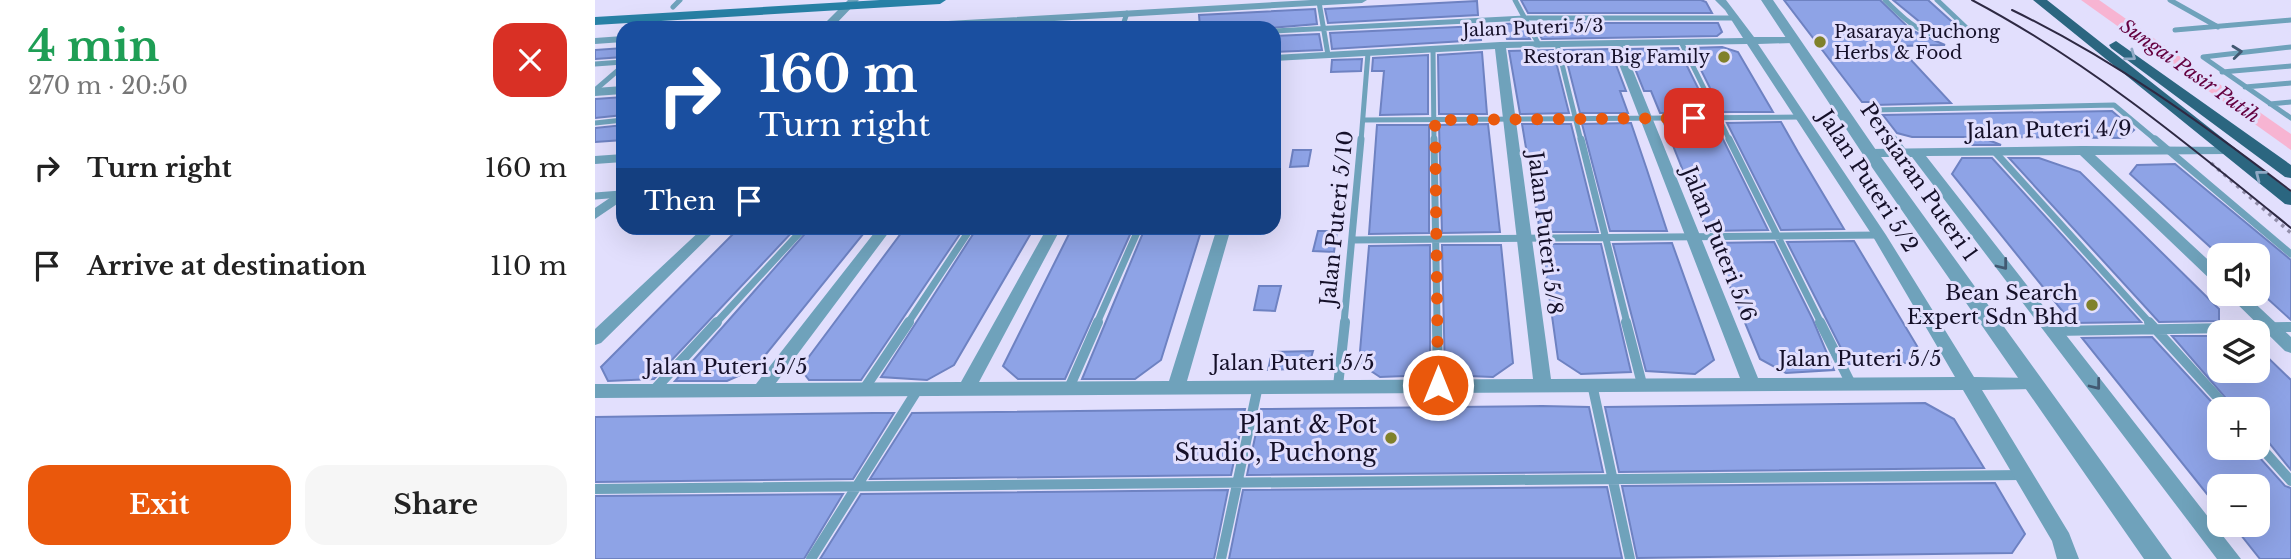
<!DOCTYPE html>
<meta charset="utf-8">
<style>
:root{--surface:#fff;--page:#f6f6f6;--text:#222;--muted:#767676;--accent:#ea580c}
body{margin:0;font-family:"Libre Baskerville",serif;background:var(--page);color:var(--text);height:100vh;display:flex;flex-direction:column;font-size:26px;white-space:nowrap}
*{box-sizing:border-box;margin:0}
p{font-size:23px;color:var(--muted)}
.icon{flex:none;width:38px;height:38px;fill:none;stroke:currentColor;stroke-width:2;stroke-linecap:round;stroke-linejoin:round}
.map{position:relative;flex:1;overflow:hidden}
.details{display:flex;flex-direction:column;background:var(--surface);width:595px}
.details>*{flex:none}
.banner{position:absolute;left:21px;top:21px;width:665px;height:214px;border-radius:21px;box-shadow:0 7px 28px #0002;background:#1a4fa0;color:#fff;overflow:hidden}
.tools{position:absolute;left:1612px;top:243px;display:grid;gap:14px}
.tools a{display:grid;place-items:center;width:63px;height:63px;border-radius:14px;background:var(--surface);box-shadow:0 7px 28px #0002;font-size:35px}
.pin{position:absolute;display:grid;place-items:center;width:60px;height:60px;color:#fff;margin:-30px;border-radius:14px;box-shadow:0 4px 10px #0006}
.me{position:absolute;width:77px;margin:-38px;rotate:0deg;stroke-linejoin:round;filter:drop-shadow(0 0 5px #0008)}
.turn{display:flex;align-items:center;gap:24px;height:147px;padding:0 28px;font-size:32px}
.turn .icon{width:91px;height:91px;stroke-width:2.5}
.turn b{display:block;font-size:49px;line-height:60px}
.then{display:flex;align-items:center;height:66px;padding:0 28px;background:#0003;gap:14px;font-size:26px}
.round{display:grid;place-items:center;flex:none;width:74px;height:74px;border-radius:21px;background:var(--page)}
.head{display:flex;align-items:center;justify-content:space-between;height:119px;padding:0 28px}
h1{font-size:42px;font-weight:700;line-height:52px;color:#1e9e55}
.button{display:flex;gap:14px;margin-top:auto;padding:14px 28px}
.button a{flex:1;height:80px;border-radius:21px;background:var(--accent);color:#fff;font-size:28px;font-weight:700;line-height:80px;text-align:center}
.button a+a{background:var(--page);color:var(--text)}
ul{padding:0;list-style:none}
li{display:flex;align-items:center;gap:21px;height:98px;padding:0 28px}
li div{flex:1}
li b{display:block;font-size:26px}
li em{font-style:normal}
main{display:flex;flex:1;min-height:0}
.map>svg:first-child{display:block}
.water{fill:#f7b4d2}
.building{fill:#8ea3e6;stroke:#6e82c2;stroke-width:2}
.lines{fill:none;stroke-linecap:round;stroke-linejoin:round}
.path{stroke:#928eaa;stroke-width:3.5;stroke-dasharray:3.5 5;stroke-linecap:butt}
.service-far2{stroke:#6fa2bb;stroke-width:5}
.service-far1{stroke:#6fa2bb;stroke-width:7}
.service{stroke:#6fa2bb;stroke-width:10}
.minor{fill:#6fa2bb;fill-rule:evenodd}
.tertiary{fill:#6fa2bb;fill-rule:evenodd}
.secondary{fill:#2881a6;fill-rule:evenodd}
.primary{fill:#2b6680;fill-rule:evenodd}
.tram{stroke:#2e2943;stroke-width:2}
.oneway{stroke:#425972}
.oneway2{stroke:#90a9c5}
.route{stroke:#ea580c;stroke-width:12;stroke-dasharray:0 21.6}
.poi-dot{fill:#80812b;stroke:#e2dffd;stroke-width:2.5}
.labels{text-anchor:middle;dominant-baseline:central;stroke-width:6;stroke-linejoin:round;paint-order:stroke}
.far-street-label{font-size:18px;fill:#151029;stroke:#e2dffd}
.far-poi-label{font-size:18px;fill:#151029;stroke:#e2dffd;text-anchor:start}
.far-water-label{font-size:19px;font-style:italic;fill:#64003f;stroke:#e2dffd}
.street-label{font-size:21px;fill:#151029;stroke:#e2dffd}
.poi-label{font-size:21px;fill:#151029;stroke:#e2dffd;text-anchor:end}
.near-poi-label{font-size:24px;fill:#151029;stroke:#e2dffd;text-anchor:end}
</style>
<main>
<section class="details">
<div class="head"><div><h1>4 min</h1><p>270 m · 20:50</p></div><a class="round" style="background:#d93025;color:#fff"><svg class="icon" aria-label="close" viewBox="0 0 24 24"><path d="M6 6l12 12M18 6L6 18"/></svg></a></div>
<ul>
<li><svg class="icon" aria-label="right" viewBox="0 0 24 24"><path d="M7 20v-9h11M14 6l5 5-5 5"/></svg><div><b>Turn right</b></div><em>160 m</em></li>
<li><svg class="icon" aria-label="arrive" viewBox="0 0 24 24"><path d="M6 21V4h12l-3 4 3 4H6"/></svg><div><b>Arrive at destination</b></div><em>110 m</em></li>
</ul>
<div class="button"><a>Exit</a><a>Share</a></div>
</section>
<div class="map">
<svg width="1696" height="559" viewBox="0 0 1696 559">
<rect width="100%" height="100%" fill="#e2dffd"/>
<path class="water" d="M1486,0H1504L1696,134V150Z"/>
<path class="building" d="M926,0H1106L1111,2L1117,13H933Z
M1189,0H1285L1316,30L1350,45L1303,46L1356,103L1279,105L1276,102H1267Z
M1298,0H1333L1365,29L1351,32L1331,27Z
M882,1L883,15L733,23L730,9Z
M720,9L722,24L675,28H605L604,15Z
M927,23L935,39H912L909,24Z
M938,23H1123L1127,32L1122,36L947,39Z
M884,26L886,40L737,49L735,33Z
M724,34L727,50L679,52V36Z
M1127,47L1143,52L1178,112H1127L1095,48Z
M28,48V57L0,59V50Z
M1083,48L1115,112L1065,113L1056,91H1049L1032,49Z
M1015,49L1031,91H1025L1033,113H985L969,50Z
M958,50L974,113L925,114L914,51Z
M887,52L892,114H844L843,55Z
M833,55V114L785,115L789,71H777L778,58Z
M767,59L766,71L736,72L737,60Z
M28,97V115L0,118V99Z
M1517,111L1539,130L1530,138L1386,137L1406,145H1376L1381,137H1317L1302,133L1288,115Z
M1186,122L1203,152L1249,229L1186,230L1132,123Z
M1036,123L1052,170L1072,231H1015L987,124Z
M1069,123H1120L1173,230L1112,231Z
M893,124L905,232L847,233L844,125Z
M927,124H976L1003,232H945Z
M28,125V140L0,142V128Z
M834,125V233L774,234L782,125Z
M698,150H716L713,166L695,167Z
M1367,158H1397L1546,322L1477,323L1357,174Z
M1414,158H1444L1485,172L1624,309V321L1564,322Z
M1580,164L1696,260V320L1662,289V256H1625L1535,174L1542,165Z
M144,228H201L59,379L13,381L6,367Z
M215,228H273L159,369L132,381H80Z
M310,228H369L266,380H214L207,371V366Z
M382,228H439L359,365L332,380L286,377Z
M477,228H538L470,379H423L408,366Z
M550,228H607L566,360L540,379H487Z
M723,231H742L739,252L718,251Z
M1259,241L1325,351L1312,363L1254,364L1192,242Z
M1179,242L1218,320L1239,370L1191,373L1165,359L1117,243Z
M1077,243L1119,360L1100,374L1051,371L1018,244Z
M947,244H1006L1036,372L986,374L963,359Z
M835,245V375L785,377L764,363L774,246Z
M847,245H906L918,363L898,377L850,375Z
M664,286H686L680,311L659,310Z
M1577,336H1624V371H1662V347L1696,380V470L1662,428V410H1641Z
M1557,337L1624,410V448H1656L1690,486L1696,488V559H1665L1638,525H1662V486H1624V509L1487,338Z
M718,351L713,368L673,370L677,352Z
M1330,403L1359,419L1389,468L1024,472L1010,407Z
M947,406L994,407L1008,472L652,475L666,409Z
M650,409L636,475L275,479L317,413Z
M279,413H299L258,479L0,482V417Z
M1400,483L1430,534L1417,553L1042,558L1027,486Z
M1012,487L1027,558L634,559L648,490Z
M633,490L619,559H225L266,494Z
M248,494L209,559H0V496Z"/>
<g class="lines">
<path class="path" d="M1616,163L1696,233"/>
<path class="service-far2" d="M920,0L944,45
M1290,0C1319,29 1336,43 1379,35
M1342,0L1379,35
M1575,0L1623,27
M724,2L733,55
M78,7L85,0
M527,28L532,13
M1580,30L1696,20
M679,31L930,18H1141
M1086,42L1135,141
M962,44L986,141
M1696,47L1608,57L1696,118
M838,49L839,141
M0,64L28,62
M1627,72L1696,66
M1650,87L1696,83
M0,90L28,66
M1675,104L1696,102
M769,120L1206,117
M0,123L28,120
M766,141L773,53
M1300,141L1278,110L1519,105L1562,141"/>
<path class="service-far1" d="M839,139L842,323
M986,139L1032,323
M1134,139L1226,323
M1299,139L1309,153
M1560,139L1696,254
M1400,152L1555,323
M0,196L26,194
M758,240L1284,235
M121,323L209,228
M313,323L376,228
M502,323L544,228
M749,323L766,139"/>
<path class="service" d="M842,322L843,385
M1031,322L1047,384
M1225,322L1255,382
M1554,322L1634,410
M1459,331L1696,327
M997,384L1035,559
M743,386L750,322
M474,388L503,322
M269,389L314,322
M59,390L122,322
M1662,443L1696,481
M0,489L1428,475
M216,559L323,389
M626,559L663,386"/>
<path class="minor" d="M253,0H264L237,28H174L179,25L232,21Z
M716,0H772L767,3L338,28L353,21Z
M1120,0H1131L1159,37H1198L1203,40L1198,43L1163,44L1291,235L1379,377L1445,378L1448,383L1445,388L1439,389L1387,390L1474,533L1484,559H1462L1457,541L1368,390L0,398V384H161L283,228H297L181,383L366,382L452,228H466L384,382L574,381L622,228H636L592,381L938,379L900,49L679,61V55L905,42L1148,38L1130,10ZM1152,44L1277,235L1360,377L1163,378L1028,46ZM1017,46L1145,378L956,379L911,48Z
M28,36V42L0,44V38Z
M28,86V94L0,96V88Z
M1487,146L1638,147L1640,150L1633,154L1500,155L1624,270V284L1618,282L1485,155L1331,156L1646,559H1622L1317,157H1275L1268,153L1275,149Z
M28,154V162L0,164V156Z
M28,189V200L0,219V208Z
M108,228H123L6,343L0,345V329Z
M1632,294H1650L1696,337V353L1690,351Z"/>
<path class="tertiary" d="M1166,0H1178L1281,150L1577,559H1549L1267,153Z"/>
<path class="secondary" d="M285,0H351L345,4L0,25V17Z"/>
<path class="primary" d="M1438,0H1452L1696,192V205L1690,204Z
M1521,41L1696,165V178L1690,177L1516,48L1514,45Z"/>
<path class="tram" d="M1377,0C1494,62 1594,145 1696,228
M1417,10C1518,59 1607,123 1696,191"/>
</g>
<defs><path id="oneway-chevron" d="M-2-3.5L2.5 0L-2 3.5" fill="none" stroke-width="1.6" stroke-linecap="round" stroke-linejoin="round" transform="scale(1.75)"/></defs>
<g class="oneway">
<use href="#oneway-chevron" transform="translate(1642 52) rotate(-6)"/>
<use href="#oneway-chevron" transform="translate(1408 265) rotate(52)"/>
<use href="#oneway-chevron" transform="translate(1501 385) rotate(52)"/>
</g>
<g class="oneway2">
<use href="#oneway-chevron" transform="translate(1536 56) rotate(36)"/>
<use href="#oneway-chevron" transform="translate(1665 175) rotate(-142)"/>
</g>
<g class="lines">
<path class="route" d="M843,385L840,120L1099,118"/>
</g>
<g class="poi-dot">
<circle cx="1225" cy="42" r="7"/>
<circle cx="1129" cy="57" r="7"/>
<circle cx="1497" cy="305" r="7"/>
<circle cx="796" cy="438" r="7"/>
</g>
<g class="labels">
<g class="far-street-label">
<text transform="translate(938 28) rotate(-2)">Jalan Puteri 5/3</text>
</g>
<g class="far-poi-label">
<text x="1239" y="32">Pasaraya Puchong<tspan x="1239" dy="21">Herbs &amp; Food</tspan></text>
<text x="1115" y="57" text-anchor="end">Restoran Big Family</text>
</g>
<g class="far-water-label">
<text transform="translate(1595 71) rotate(35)">Sungai Pasir Putih</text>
</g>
<g class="street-label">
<text transform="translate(1454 130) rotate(-1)">Jalan Puteri 4/9</text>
<text transform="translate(1273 181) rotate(57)">Jalan Puteri 5/2</text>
<text transform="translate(1324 182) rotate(55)">Persiaran Puteri 1</text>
<text transform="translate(742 218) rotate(-84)">Jalan Puteri 5/10</text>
<text transform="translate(950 233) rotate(83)">Jalan Puteri 5/8</text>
<text transform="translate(1124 244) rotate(68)">Jalan Puteri 5/6</text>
<text x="1265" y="359">Jalan Puteri 5/5</text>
<text x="698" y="363">Jalan Puteri 5/5</text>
<text x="131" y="367">Jalan Puteri 5/5</text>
</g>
<g class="poi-label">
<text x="1483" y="293">Bean Search<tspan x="1483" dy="24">Expert Sdn Bhd</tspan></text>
</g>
<g class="near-poi-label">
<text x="782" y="424">Plant &amp; Pot<tspan x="782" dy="28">Studio, Puchong</tspan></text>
</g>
</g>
</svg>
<div class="tools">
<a><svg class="icon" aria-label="sound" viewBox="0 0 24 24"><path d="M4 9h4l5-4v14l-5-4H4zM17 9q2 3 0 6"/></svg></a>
<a><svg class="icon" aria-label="layers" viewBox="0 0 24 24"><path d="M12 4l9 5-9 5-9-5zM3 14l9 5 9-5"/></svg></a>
<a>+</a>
<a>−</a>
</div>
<div class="pin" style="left:1099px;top:118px;background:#d93025"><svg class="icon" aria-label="arrive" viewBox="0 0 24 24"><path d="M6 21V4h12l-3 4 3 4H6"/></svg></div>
<svg class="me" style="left:843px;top:385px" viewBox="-20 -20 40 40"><circle r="17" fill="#ea580c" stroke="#fff" stroke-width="3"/><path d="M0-11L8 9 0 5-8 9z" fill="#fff"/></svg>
<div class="banner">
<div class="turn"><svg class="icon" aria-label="right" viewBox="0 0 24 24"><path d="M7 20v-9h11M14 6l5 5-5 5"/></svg><div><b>160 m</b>Turn right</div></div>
<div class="then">Then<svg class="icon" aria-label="arrive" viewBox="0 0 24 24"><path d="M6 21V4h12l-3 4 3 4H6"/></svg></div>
</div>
</div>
</main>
